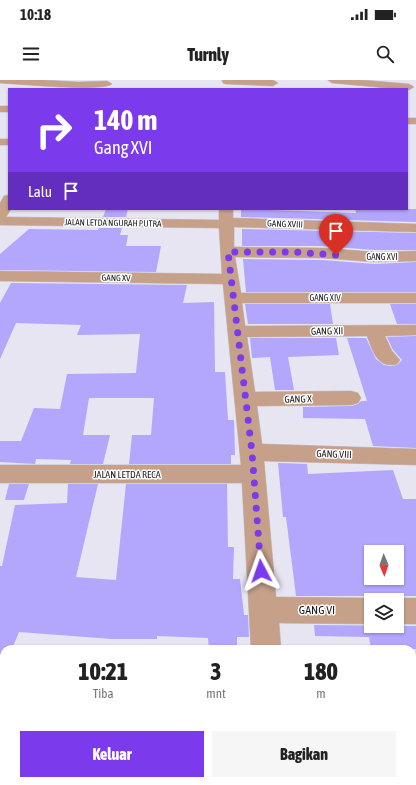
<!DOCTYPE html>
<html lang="id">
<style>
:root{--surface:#fff;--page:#f6f6f6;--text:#222;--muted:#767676;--accent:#7c3aed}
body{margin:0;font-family:"Asap Condensed",sans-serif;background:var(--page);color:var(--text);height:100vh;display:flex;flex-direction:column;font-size:15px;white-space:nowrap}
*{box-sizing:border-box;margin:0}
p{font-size:13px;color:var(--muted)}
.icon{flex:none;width:22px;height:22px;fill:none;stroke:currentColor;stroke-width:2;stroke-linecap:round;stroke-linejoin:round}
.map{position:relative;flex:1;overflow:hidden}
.details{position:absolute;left:0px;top:565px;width:416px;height:140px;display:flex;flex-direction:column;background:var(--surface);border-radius:12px 12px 0 0;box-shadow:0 1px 3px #0004}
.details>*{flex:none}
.top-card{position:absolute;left:8px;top:8px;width:400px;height:122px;border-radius:0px;box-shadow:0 1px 3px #0004;background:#7c3aed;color:#fff;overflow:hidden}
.needle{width:26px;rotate:178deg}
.tools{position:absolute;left:364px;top:465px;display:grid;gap:8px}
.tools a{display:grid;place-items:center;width:40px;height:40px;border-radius:0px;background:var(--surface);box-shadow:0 1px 3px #0004;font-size:20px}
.pin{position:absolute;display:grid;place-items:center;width:34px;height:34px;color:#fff;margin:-41px -17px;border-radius:50% 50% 50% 0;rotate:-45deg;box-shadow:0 0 4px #0007}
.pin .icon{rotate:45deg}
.me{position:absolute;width:44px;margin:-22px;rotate:356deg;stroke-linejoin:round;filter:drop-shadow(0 0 3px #0008)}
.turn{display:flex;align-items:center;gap:14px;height:84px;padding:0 20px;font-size:18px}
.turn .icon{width:52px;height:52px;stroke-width:2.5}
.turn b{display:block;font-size:28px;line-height:34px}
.then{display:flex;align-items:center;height:38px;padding:0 20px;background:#0003;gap:8px;font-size:15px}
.eta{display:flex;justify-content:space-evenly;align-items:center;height:68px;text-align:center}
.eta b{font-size:24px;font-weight:800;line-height:28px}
.cta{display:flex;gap:8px;margin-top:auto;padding:8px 20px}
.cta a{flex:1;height:46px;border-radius:0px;background:var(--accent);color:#fff;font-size:16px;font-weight:800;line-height:46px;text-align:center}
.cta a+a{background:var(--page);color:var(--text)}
.status{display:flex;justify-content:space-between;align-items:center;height:28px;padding:0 20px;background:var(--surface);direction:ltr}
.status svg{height:11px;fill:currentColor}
header{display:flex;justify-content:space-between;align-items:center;height:52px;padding:0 20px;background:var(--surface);font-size:18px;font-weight:800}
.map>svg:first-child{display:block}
.building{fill:#b3a6fd;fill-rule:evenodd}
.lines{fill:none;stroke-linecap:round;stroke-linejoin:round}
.minor-casing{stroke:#c1c0cb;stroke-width:1}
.minor{fill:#c6a089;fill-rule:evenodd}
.route{stroke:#7c3aed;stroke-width:7;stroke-dasharray:0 12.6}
.labels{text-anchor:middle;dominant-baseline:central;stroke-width:3;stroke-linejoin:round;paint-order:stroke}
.far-street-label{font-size:9px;fill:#1b1a1e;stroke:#fff}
.street-label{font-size:10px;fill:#1b1a1e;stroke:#fff}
.near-street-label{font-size:12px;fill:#1b1a1e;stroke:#fff}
</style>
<div class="status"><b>10:18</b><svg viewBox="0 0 49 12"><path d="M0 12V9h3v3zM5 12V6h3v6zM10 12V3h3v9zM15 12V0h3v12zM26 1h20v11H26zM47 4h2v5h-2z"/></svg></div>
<header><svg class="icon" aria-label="menu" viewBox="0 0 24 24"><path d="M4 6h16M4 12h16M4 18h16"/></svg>Turnly<svg class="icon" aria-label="search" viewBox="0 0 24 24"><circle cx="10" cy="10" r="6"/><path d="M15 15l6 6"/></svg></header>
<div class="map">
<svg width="416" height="705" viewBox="0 0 416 705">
<rect width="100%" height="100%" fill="#e6e5f1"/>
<path class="building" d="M106,129H128L126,137H103Z
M241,129L356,133L355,129H416V142L241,137Z
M99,148H122L120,155H128L126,166H161L156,192L0,190V174L29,149L98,150Z
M242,149L416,153V170H375L322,166H242Z
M243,179L322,180L375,184L416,182V212H246Z
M11,203L187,205L183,223L214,222L215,292H225L228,340H234L235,375H231V384H129L132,355H151L154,318H89L83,355H110L103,384H70L71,380L36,379L35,384L0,382V361H21L34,328L60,329L67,294L136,293L140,254L77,255L81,245L16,243L0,279V223Z
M245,224H330L333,244H248Z
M390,224H416V244H397Z
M416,256V368L373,366L365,339L303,338V327L351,326L358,324L361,321H367L347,258H366L376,279L384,285L390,286L397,285L402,280L393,270L387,257Z
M250,258H336L339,275L288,277L294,310H275L270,277L252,278Z
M278,383L307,384L308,394L393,390L403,419H416V516H397L390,520H378L371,516H296L286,437H283ZM371,472H397V498H371Z
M9,404H29L24,420H5Z
M68,404H98L76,497L116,500L126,404H227L228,467H234L233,499H240L244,535H248L249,557H237V569H209L208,558L157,556V559H112L19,552L12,569H4V592L2,597L0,596V486H2L15,425L67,423Z
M314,545L416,546V569H371L369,557L315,556Z"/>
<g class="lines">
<g class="minor-casing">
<path id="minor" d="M0,0H43L79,2L107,1L112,4C103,12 17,4 0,3Z
M222,0H273L278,3L273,6L226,4L223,3Z
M328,0H362L409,4L414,7L409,10L332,3Z
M0,26H9V32H0Z
M407,38H416V44H407Z
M0,59H9V65H0Z
M9,115V129H11L6,137L219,140V129H233V138L416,144V152L234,147V167L322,168L375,172L416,171V181L375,182L322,178L235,177L241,213H416V223H242L245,246L416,245V255L385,256L392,271L400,280L397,284C377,289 373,271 367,256L247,257L255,312L351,311L358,313L361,318L358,323L351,325L257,326L262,364L416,369V385L264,381L276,517L371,518L377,520H371V544L279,543L281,569H251L242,403H0V385H241L223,204L0,201V191L222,194L219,148L0,145V123L4,116Z
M397,518H416V544H397V520H391Z
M0,682H4V701H109L111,705H0Z
M258,701H292L294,705H258Z"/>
</g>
<use href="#minor" class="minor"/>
</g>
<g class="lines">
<path class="route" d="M261,491L252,372L228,172H294L336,175"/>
</g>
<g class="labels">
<g class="far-street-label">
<text transform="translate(113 143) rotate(1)">JALAN LETDA NGURAH PUTRA</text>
<text transform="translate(285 144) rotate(2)">GANG XVIII</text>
<text x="382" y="177">GANG XVI</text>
<text transform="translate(116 198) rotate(1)">GANG XV</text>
<text x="325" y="218">GANG XIV</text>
</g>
<g class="street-label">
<text transform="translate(327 251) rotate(-1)">GANG XII</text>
<text transform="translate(298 319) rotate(-1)">GANG X</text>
<text transform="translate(334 374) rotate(2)">GANG VIII</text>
<text x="127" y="394">JALAN LETDA RECA</text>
</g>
<g class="near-street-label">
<text x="317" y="530">GANG VI</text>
</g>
</g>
</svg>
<div class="tools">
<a><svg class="needle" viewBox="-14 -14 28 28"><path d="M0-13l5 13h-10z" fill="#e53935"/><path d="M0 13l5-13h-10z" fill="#767676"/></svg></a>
<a><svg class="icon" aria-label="layers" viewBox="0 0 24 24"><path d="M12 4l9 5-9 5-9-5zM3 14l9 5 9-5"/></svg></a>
</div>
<div class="pin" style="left:336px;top:175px;background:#d93025"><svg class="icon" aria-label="arrive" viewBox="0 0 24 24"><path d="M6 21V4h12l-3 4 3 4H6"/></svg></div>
<svg class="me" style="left:261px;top:491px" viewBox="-20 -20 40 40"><path d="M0-17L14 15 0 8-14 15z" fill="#7c3aed" stroke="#fff" stroke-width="4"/></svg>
<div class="top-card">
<div class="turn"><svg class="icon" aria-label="right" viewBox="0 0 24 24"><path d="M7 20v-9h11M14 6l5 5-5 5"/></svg><div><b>140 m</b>Gang XVI</div></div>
<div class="then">Lalu<svg class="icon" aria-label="arrive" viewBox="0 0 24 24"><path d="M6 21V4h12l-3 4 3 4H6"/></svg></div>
</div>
<section class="details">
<div class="eta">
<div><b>10:21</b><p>Tiba</p></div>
<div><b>3</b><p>mnt</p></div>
<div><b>180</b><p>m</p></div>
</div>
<div class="cta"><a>Keluar</a><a>Bagikan</a></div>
</section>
</div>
